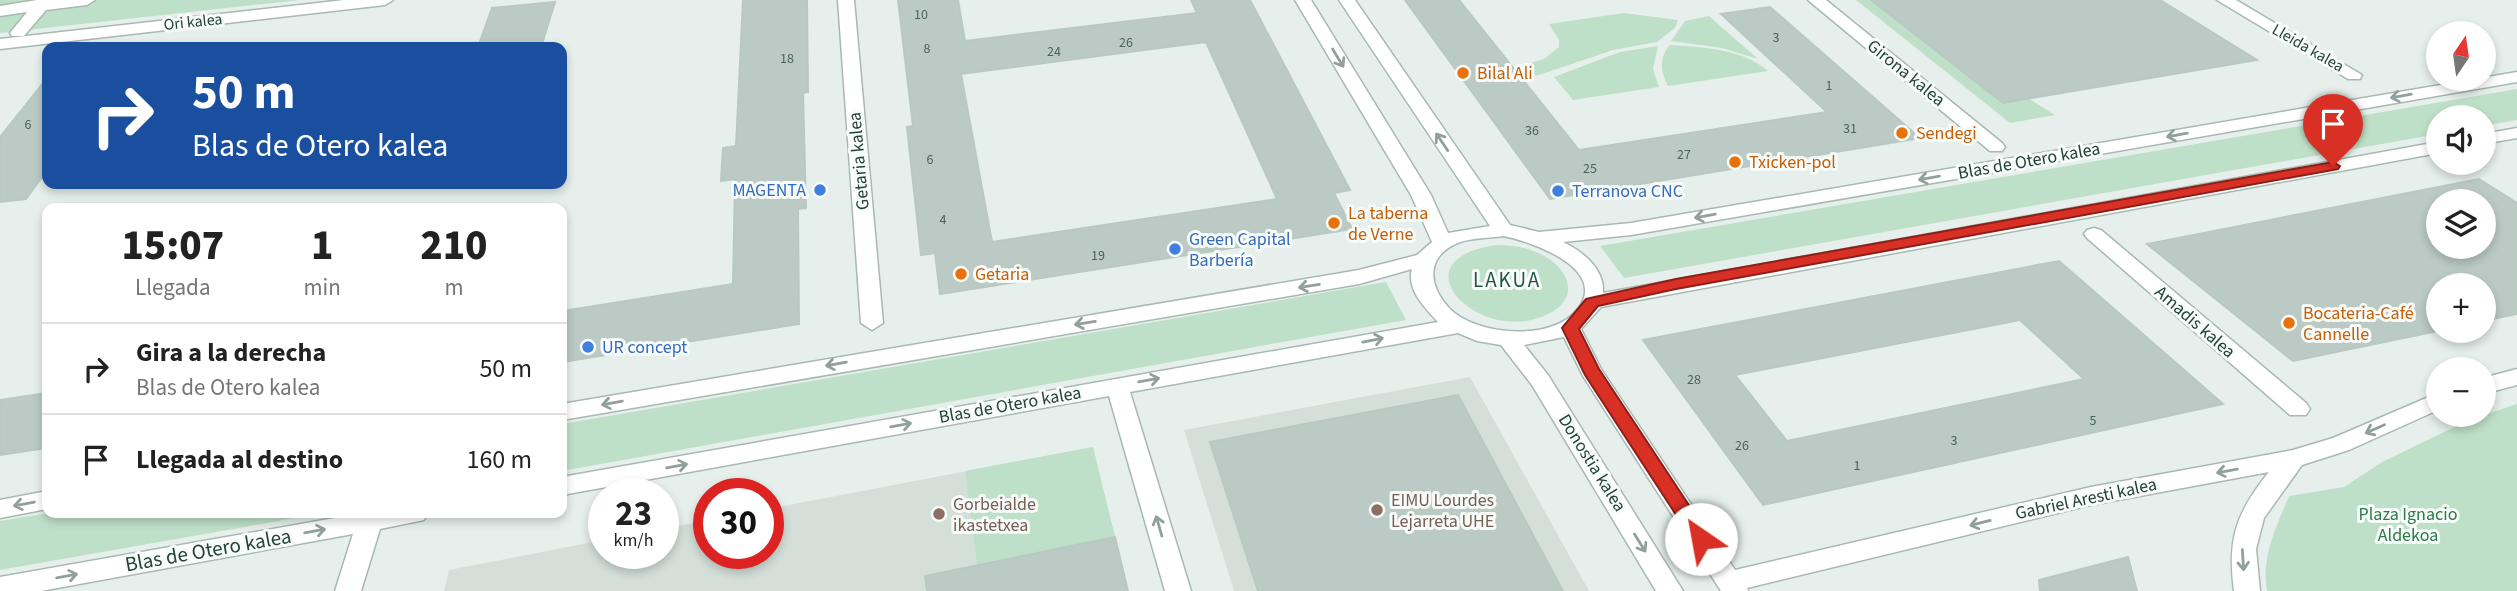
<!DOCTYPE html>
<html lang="es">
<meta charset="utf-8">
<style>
:root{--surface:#fff;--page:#f2f2f2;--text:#222;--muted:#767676;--line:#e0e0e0}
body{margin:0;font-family:"Source Sans 3",sans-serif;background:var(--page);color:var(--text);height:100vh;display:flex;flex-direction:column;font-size:26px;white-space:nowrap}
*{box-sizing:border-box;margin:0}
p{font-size:23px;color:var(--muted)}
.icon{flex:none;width:38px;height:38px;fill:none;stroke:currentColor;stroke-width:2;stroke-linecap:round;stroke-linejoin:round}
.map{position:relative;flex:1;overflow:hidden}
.drawer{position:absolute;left:42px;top:203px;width:525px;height:315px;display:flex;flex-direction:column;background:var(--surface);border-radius:14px;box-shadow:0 4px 10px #0003}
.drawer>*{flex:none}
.guide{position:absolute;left:42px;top:42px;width:525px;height:147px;border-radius:14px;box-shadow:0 4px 10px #0003;background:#1a4fa0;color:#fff;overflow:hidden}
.needle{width:46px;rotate:13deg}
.buttons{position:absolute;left:2426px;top:21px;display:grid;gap:14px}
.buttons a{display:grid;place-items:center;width:70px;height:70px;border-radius:50%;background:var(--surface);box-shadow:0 4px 10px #0003;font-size:35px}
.speed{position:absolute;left:588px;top:478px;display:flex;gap:14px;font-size:35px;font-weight:700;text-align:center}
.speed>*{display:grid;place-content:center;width:91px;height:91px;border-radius:50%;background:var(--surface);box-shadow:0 4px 10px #0003;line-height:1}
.speed small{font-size:18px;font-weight:400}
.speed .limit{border:10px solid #d22;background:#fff;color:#111}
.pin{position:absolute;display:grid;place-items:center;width:60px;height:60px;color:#fff;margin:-72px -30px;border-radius:50% 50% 50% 0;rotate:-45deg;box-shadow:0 0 7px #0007}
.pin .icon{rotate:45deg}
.me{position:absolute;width:77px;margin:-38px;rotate:327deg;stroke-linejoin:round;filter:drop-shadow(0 0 5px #0008)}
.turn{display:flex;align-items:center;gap:24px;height:147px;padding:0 35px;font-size:32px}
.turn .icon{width:91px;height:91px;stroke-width:2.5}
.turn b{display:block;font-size:49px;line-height:60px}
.eta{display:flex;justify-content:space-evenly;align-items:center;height:119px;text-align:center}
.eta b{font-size:42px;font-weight:800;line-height:49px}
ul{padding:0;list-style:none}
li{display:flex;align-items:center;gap:21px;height:91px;padding:0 35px;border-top:2px solid var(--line)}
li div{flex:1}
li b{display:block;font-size:26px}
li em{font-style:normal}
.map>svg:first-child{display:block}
.built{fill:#d4dfda}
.green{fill:#bfe0c8}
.building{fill:#bbcac4;stroke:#b8c9c2;stroke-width:2;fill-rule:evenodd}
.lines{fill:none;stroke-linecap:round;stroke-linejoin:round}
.pedestrian-casing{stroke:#a8b8b2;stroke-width:3}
.minor-casing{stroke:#a8b8b2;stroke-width:3}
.pedestrian{fill:#fff;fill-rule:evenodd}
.minor{fill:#fff;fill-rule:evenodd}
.oneway{stroke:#92a09c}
.route{fill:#d93025;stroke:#8d1f18;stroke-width:2}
.food-dot{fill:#e8710a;stroke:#f7fbf9;stroke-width:2.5}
.shop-dot{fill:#3f7fe0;stroke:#f7fbf9;stroke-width:2.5}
.education-dot{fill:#8d6e63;stroke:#f7fbf9;stroke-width:2.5}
.labels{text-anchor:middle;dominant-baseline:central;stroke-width:6;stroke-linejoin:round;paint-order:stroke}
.number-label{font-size:14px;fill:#4a645c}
.far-street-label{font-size:16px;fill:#24423a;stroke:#f7fbf9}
.food-label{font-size:18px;fill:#c56008;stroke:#f7fbf9;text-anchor:start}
.street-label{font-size:18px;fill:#24423a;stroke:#f7fbf9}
.shop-label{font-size:18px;fill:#366cbe;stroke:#f7fbf9;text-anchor:start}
.education-label{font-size:18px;fill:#785e54;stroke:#f7fbf9;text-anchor:start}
.park-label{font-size:18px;fill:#2d7a4b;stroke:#f7fbf9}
.quarter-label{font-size:21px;letter-spacing:2px;fill:#1f5548;stroke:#f7fbf9}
.near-street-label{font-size:21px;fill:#24423a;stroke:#f7fbf9}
</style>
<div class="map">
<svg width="2517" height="591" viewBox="0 0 2517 591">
<rect width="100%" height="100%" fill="#e6efeb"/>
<path class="built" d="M1470,377L1589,591H1234L1184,430Z
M1093,447L1128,591H444L449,570L604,540V553H663V529L709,520V553H768V509Z"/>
<path class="green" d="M0,0H300L0,33Z
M1856,0H1871L2055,115L2010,123Z
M1624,13L1678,20L1675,28L1657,42L1613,50L1536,76L1527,64L1544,59L1559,47V40L1549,24Z
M1709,16L1758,59L1722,48L1671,41L1685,21Z
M1670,45C1701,47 1744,49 1768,71L1668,86C1660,72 1659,57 1670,45Z
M1658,46L1653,69L1659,87L1573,100L1554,77L1620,52Z
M2517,89V120L2483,126V117H2438V134L1624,278L1600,246Z
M1496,245C1509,245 1521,246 1533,251C1572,265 1585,303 1538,318C1475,340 1396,260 1496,245Z
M1386,282L1406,320L562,471V424Z
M2517,404V591H2267C2261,556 2276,528 2289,496L2344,487L2382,462L2469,420Z
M1093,447L1115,537L977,565L965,471Z
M49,513H324L0,570V521Z"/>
<path class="building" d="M743,0H807L808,92L803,93L806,208L798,209L799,324L562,362V311L733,284L735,179L721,181L723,148L736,146Z
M898,0H958L965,41L1197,13L1191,0H1250L1350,190L1334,193L1352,229L940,294L935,253L921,255L907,127L913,126ZM1206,42L1277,199L992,242L961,74Z
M1405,0H1459L1579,150L1827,112L1721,14L1770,7L1920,138L1550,199Z
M1871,0H2160L2257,60L2003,103Z
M555,2L541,47H478L492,8Z
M47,78V170L26,199L0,202V137Z
M2479,179L2517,203V314L2483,321V285H2438V331L2293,361L2147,244ZM2438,201H2483V247H2438Z
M2059,261L2223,404L1763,505L1643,340ZM2020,320L2084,379L1787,441L1735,375Z
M47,393V448L0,455V400Z
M1458,395L1563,591H1258L1210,442Z
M1115,537L1128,591H927L925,576Z
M2128,557L2137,591H2040L2039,580Z"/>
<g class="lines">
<g class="pedestrian-casing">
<path id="pedestrian" d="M37,0H95L87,5L46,10L24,36H12L10,33L27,12L0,16V6Z
M838,0H854L883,323L872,330L861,323Z
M1808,0H1826L2002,143L2005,147L2002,151H1990Z
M2217,0H2236L2362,75L2360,79H2348Z
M2094,228L2101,230L2306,403L2310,409L2306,415H2290L2087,238L2084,234L2087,230Z"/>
</g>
<g class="minor-casing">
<path id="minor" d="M344,0H393L385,5L0,49V39Z
M1295,0H1311L1431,195L1448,233L1490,226L1339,0H1355L1510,225L1539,232L1631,223L2517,72V82L1631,235L1563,242C1582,251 1605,269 1603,293L2438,142V153L1601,307L1581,329L1601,369L1735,570L2091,487L2293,450L2333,438L2438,393V410L2349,450L2302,465L2264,518L2256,549L2260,591H2234C2227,539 2236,513 2269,472L2091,505L1747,588L1748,591H1721L1583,376L1564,337L1524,345L1548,375L1683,591H1656L1532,385L1501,345L1477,341L1458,333L1130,392L1191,591H1165L1109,396L562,495V477L1438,322C1426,309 1406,290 1412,269L1359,284L562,420V404L1359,270L1417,255L1432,242L1411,195ZM1503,236C1530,241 1609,268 1578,309C1553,342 1476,336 1449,308C1427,284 1426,255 1460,242C1473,238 1490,238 1503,236Z
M2517,128V138L2483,144V134Z
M2517,369V385L2483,394V378Z
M47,491V509L0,518V500Z
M363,513H427L424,520L380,529L361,591H335L353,534L41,591H0V577Z"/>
</g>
<use href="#pedestrian" class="pedestrian"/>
<use href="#minor" class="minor"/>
</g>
<defs><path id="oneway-shaft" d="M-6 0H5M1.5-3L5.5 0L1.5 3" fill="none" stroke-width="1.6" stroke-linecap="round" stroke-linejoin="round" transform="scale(1.75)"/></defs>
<g class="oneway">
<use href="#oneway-shaft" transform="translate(1338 58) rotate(59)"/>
<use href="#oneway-shaft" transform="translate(2401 96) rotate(170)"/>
<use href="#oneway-shaft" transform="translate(2177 135) rotate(170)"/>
<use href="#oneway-shaft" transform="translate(1442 142) rotate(-124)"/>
<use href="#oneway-shaft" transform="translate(1929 178) rotate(170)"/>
<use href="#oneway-shaft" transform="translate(1705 216) rotate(170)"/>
<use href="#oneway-shaft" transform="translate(1309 286) rotate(171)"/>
<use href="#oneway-shaft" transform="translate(1085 323) rotate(171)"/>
<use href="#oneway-shaft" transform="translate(1373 340) rotate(-11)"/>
<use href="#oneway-shaft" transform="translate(836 364) rotate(170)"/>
<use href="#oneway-shaft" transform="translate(1149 380) rotate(-10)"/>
<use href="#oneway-shaft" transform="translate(612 403) rotate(170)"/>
<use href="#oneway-shaft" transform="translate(901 425) rotate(-10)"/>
<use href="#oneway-shaft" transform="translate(2375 429) rotate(156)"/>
<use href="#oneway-shaft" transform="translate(677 466) rotate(-10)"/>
<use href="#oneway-shaft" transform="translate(2227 471) rotate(170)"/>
<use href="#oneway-shaft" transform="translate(24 504) rotate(170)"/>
<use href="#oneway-shaft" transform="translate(1980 523) rotate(166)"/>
<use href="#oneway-shaft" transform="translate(1159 526) rotate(-106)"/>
<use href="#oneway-shaft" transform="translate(315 531) rotate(-10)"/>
<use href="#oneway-shaft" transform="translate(1640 543) rotate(58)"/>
<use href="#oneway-shaft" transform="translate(2243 560) rotate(86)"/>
<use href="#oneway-shaft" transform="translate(67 576) rotate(-10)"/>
</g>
<path class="route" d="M2333,162L2340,166L2338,169L1676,289L1598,306L1579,329L1599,369L1708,534L1711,539L1708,544H1695L1585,375L1562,328L1586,299L1676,279Z"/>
<g class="food-dot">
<circle cx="1463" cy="73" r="7"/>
<circle cx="1902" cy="133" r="7"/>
<circle cx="1735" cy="162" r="7"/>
<circle cx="1334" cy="223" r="7"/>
<circle cx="961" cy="274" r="7"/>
<circle cx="2289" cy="323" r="7"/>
</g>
<g class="shop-dot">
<circle cx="820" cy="190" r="7"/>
<circle cx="1558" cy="191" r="7"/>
<circle cx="1175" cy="249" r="7"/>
<circle cx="588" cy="347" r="7"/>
</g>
<g class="education-dot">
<circle cx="1377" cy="510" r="7"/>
<circle cx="939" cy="514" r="7"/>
</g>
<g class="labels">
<g class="number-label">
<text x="921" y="15">10</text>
<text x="1776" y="38">3</text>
<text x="1126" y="43">26</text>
<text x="927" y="49">8</text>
<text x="1054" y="52">24</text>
<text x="787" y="59">18</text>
<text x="1829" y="86">1</text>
<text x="28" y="125">6</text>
<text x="1850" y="129">31</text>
<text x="1532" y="131">36</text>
<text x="1684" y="155">27</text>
<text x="930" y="160">6</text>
<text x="1590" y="169">25</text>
<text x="943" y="220">4</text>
<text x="1098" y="256">19</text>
<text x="1694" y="380">28</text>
<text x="2093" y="421">5</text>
<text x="1954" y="441">3</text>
<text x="1742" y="446">26</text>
<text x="1857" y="466">1</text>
</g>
<g class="far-street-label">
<text transform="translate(193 22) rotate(-6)">Ori kalea</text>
<text transform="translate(2308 48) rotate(30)">Lleida kalea</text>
</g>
<g class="food-label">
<text x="1477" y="73">Bilal Ali</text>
<text x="1916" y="133">Sendegi</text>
<text x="1749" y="162">Txicken-pol</text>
<text x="1348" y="213">La taberna<tspan x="1348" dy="21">de Verne</tspan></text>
<text x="975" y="274">Getaria</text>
<text x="2303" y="313">Bocateria-Café<tspan x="2303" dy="21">Cannelle</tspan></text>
</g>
<g class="street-label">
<text transform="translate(1906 73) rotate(39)">Girona kalea</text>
<text transform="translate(859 161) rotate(-95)">Getaria kalea</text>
<text transform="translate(2029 161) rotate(-10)">Blas de Otero kalea</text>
<text transform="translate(2195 322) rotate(41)">Amadis kalea</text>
<text transform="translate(1010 405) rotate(-10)">Blas de Otero kalea</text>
<text transform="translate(1592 463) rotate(58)">Donostia kalea</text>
<text transform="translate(2086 499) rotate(-12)">Gabriel Aresti kalea</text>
</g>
<g class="shop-label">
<text x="806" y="190" text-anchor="end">MAGENTA</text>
<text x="1572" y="191">Terranova CNC</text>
<text x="1189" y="239">Green Capital<tspan x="1189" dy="21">Barbería</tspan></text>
<text x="602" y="347">UR concept</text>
</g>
<g class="education-label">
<text x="1391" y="500">EIMU Lourdes<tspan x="1391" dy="21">Lejarreta UHE</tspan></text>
<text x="953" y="504">Gorbeialde<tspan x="953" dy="21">ikastetxea</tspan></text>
</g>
<g class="park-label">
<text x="2408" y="514">Plaza Ignacio<tspan x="2408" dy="21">Aldekoa</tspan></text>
</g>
<g class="quarter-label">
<text x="1507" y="280">LAKUA</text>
</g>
<g class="near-street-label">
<text transform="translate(208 550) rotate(-10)">Blas de Otero kalea</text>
</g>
</g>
</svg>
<div class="buttons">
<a><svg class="needle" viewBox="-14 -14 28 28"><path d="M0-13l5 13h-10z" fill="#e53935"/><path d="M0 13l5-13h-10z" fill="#767676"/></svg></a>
<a><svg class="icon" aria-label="sound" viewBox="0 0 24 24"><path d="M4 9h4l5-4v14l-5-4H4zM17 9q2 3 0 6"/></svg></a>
<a><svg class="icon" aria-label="layers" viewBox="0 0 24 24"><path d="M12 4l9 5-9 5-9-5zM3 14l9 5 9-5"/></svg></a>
<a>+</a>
<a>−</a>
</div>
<div class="speed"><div>23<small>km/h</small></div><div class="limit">30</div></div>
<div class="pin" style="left:2333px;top:166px;background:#d93025"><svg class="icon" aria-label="arrive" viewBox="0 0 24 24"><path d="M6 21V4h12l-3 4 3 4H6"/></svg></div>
<svg class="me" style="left:1701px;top:539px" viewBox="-20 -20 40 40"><circle r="19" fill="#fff"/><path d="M0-13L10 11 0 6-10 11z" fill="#d93025"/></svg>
<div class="guide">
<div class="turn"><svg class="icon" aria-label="right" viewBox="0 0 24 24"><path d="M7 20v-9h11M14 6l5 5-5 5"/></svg><div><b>50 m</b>Blas de Otero kalea</div></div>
</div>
<section class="drawer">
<div class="eta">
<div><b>15:07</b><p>Llegada</p></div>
<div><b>1</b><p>min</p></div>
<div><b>210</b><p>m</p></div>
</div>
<ul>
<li><svg class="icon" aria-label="right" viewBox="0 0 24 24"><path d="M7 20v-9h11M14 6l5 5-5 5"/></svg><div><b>Gira a la derecha</b><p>Blas de Otero kalea</p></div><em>50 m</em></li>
<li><svg class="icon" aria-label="arrive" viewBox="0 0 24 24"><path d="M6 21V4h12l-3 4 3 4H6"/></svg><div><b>Llegada al destino</b></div><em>160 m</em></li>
</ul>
</section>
</div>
